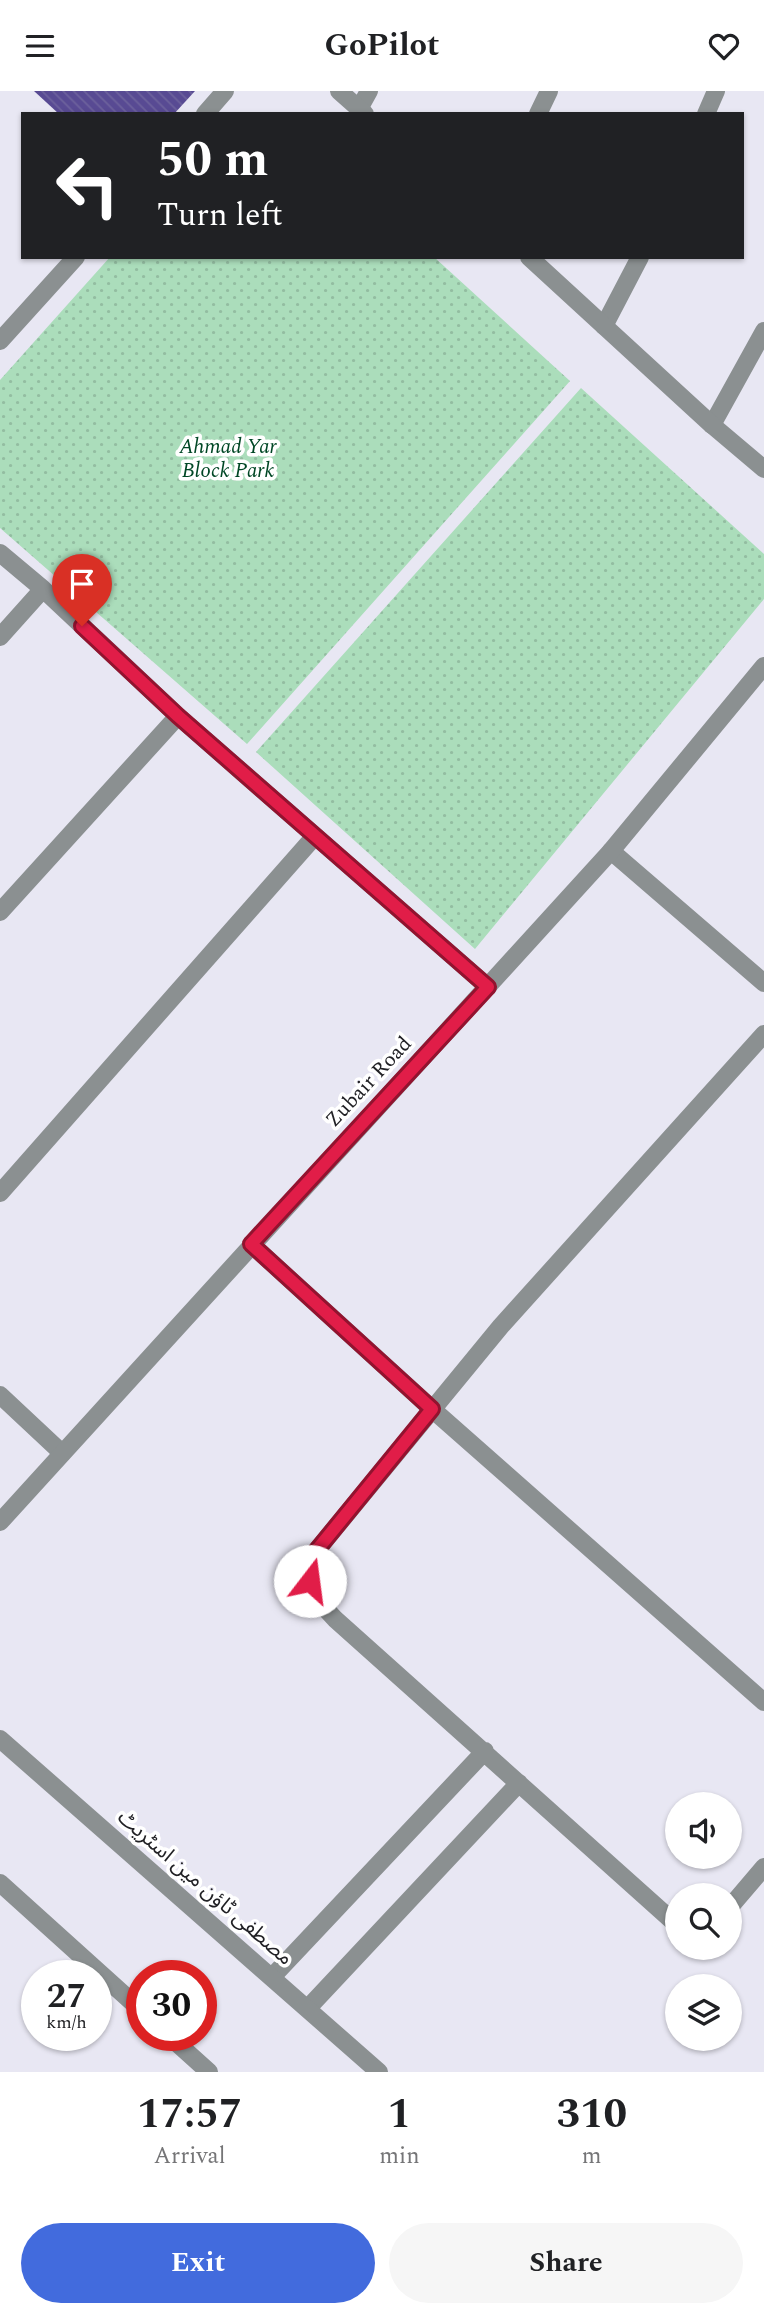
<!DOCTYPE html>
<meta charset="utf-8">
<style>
:root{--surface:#fff;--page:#f6f6f6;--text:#202124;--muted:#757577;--accent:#426bdd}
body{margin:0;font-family:Spectral,"Noto Sans Arabic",serif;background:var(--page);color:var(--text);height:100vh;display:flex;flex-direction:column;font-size:26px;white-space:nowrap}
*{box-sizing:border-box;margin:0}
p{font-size:23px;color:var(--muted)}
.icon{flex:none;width:38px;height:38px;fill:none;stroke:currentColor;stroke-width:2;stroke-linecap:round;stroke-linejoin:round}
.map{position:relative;height:1981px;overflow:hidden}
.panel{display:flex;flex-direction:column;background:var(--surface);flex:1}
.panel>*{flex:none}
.banner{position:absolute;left:21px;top:21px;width:723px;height:147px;border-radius:0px;box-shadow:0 2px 5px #0004;background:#202124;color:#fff;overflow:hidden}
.buttons{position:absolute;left:665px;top:1701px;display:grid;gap:14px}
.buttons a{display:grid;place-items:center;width:77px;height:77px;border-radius:50%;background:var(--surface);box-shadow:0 2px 5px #0004;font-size:35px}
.speed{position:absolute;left:21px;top:1869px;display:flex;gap:14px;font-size:35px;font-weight:700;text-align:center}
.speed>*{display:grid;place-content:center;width:91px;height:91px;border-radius:50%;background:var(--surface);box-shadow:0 2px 5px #0004;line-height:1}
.speed small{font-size:18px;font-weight:400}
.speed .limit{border:10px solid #d22;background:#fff;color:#111}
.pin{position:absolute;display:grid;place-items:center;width:60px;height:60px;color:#fff;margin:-72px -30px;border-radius:50% 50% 50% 0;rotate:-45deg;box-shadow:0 0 7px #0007}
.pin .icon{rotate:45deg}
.me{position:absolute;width:77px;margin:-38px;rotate:15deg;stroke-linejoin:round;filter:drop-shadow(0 0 5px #0008)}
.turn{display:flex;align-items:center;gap:24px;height:147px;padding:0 21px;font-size:32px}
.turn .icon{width:91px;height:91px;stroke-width:2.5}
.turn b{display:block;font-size:49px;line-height:60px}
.eta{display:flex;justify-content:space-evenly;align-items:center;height:119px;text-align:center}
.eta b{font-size:42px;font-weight:700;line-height:49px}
.action{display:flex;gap:14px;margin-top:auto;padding:14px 21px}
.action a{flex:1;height:80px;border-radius:42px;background:var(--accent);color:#fff;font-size:28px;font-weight:700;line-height:80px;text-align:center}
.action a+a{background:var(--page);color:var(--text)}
header{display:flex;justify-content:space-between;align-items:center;height:91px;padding:0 21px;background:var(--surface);font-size:32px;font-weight:700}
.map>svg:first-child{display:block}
.park{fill:url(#park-dots)}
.building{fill:url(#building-back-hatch)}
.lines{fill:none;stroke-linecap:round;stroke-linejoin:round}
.minor{stroke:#8b9091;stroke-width:18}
.tertiary{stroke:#8b9091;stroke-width:18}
.route-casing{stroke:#92132f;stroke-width:18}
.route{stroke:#e11d48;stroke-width:12}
.labels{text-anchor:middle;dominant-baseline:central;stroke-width:7;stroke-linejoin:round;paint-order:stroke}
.park-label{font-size:21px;font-style:italic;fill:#004725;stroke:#fff}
.street-label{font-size:21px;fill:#212125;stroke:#fff}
</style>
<header><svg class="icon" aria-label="menu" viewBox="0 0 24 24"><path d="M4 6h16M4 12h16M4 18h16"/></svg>GoPilot<svg class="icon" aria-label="heart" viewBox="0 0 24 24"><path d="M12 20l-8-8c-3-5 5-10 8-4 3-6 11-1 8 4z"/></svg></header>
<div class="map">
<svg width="764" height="1981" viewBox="0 0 764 1981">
<defs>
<pattern id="park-dots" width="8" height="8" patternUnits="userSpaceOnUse" patternTransform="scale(1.75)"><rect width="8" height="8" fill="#abddbb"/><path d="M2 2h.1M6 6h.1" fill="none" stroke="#93bda1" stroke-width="1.8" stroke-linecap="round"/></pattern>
<pattern id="building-back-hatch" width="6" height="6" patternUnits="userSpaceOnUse" patternTransform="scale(1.75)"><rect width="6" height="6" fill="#584a93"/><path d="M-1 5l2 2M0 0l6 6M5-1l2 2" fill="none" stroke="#6c619c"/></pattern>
</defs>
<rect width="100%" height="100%" fill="#e8e7f3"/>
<path class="park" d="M110,166H434L570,290L247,653L0,437V289Z
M581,297L764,463V508L475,858L256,661Z"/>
<path class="building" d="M34,0H195L174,23H59Z"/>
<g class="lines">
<path class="minor" d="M359,18L369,0
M205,23L225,0
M538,23L549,0
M706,23L716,0
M604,235L640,166
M0,250L76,166
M712,334L764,240
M0,462L43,498L178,625L488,896
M0,546L43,498
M611,760L764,892
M0,821L178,625
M0,1102L315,745
M251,1153L432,1318L764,1611
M0,1304L62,1362
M730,1816L764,1776
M677,1834L335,1528L324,1516L310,1490L312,1465L501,1235L764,943
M272,1886L485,1660
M308,1917L519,1692"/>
<path class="tertiary" d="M339,0L365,23
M529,166L712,334L764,378
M0,1431L611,760L764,575
M0,1648L379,1981
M0,1792L142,1920
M168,1944L209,1981"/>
</g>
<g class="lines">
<g class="route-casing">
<path id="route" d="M82,535L178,625L488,896L251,1153L432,1318L312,1465L310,1490"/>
</g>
<use href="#route" class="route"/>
</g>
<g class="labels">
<g class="park-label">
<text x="228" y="356">Ahmad Yar<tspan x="228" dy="24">Block Park</tspan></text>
</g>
<g class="street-label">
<text transform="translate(369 991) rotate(-47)">Zubair Road</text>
<text transform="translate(205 1797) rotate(41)">مصطفی ٹاؤن مین اسٹریٹ</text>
</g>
</g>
</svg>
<div class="buttons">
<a><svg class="icon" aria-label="sound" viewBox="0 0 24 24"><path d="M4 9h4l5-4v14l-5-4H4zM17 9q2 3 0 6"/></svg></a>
<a><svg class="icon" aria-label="search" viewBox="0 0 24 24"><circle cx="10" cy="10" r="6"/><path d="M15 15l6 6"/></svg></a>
<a><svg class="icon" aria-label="layers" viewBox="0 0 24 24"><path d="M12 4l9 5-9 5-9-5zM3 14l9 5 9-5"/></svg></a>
</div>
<div class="speed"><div>27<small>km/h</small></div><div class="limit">30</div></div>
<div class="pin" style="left:82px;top:535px;background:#d93025"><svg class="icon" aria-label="arrive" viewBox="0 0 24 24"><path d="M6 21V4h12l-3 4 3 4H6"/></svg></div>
<svg class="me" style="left:310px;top:1490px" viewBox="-20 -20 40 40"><circle r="19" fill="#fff"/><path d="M0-13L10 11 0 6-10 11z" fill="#e11d48"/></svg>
<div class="banner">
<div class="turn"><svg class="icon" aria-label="left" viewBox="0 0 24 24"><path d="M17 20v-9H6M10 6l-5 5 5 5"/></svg><div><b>50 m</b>Turn left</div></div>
</div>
</div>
<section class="panel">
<div class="eta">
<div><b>17:57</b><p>Arrival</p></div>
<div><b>1</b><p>min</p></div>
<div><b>310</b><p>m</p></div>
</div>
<div class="action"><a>Exit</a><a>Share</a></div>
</section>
